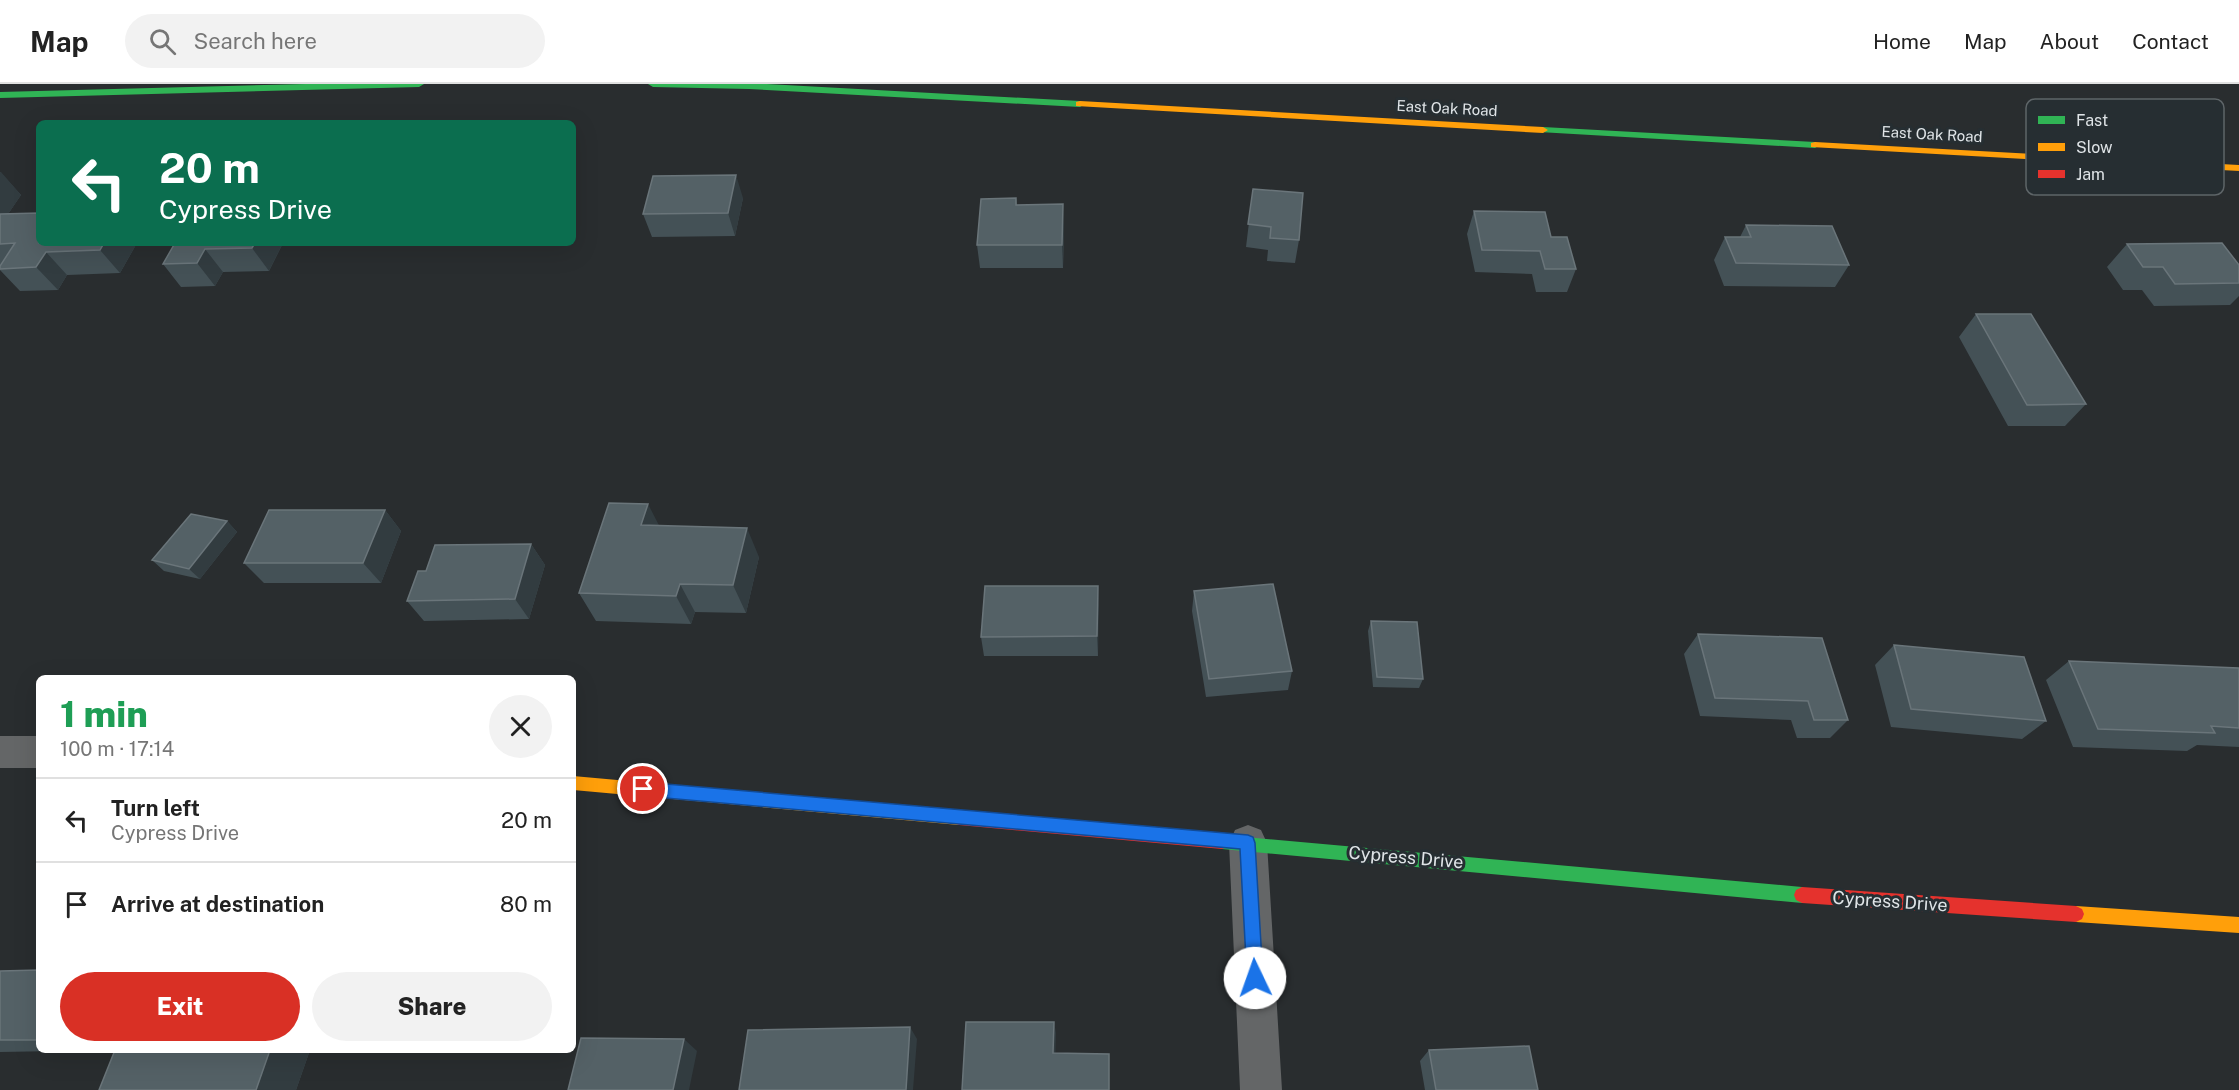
<!DOCTYPE html>
<meta charset="utf-8">
<style>
:root{--surface:#fff;--page:#f2f2f2;--text:#222;--muted:#767676;--line:#e0e0e0;--accent:#d93025}
body{margin:0;font-family:"Public Sans",sans-serif;background:var(--page);color:var(--text);height:100vh;display:flex;flex-direction:column;font-size:22px;white-space:nowrap}
*{box-sizing:border-box;margin:0}
p{font-size:20px;color:var(--muted)}
.icon{flex:none;width:33px;height:33px;fill:none;stroke:currentColor;stroke-width:2;stroke-linecap:round;stroke-linejoin:round}
.map{position:relative;flex:1;overflow:hidden}
.sheet{position:absolute;left:36px;top:591px;width:540px;height:378px;display:flex;flex-direction:column;background:var(--surface);border-radius:9px;box-shadow:0 6px 24px #0002}
.sheet>*{flex:none}
.hud{position:absolute;left:36px;top:36px;width:540px;height:126px;border-radius:9px;box-shadow:0 6px 24px #0002;background:#0b6e4f;color:#fff;overflow:hidden}
.pin{position:absolute;display:grid;place-items:center;width:51px;height:51px;color:#fff;margin:-26px;border:3px solid #fff;border-radius:50%;box-shadow:0 2px 6px #0007}
.me{position:absolute;width:66px;margin:-33px;rotate:357deg;stroke-linejoin:round;filter:drop-shadow(0 0 4px #0008)}
.turn{display:flex;align-items:center;gap:21px;height:126px;padding:0 24px;font-size:27px}
.turn .icon{width:78px;height:78px;stroke-width:2.5}
.turn b{display:block;font-size:42px;line-height:51px}
.round{display:grid;place-items:center;flex:none;width:63px;height:63px;border-radius:32px;background:var(--page)}
.head{display:flex;align-items:center;justify-content:space-between;height:102px;padding:0 24px}
h1{font-size:36px;font-weight:800;line-height:45px;color:#1e9e55}
.cta{display:flex;gap:12px;margin-top:auto;padding:12px 24px}
.cta a{flex:1;height:69px;border-radius:36px;background:var(--accent);color:#fff;font-size:24px;font-weight:800;line-height:69px;text-align:center}
.cta a+a{background:var(--page);color:var(--text)}
ul{padding:0;list-style:none}
li{display:flex;align-items:center;gap:18px;height:84px;padding:0 24px;border-top:2px solid var(--line)}
li div{flex:1}
li b{display:block;font-size:22px}
li em{font-style:normal}
header{display:flex;align-items:center;gap:36px;box-sizing:border-box;height:84px;padding:0 30px;background:var(--surface);border-bottom:2px solid var(--line)}
header strong{font-size:28px}
nav{display:flex;gap:33px;margin-inline-start:auto;font-size:21px}
.search{width:420px;height:54px;background:var(--page);display:flex;align-items:center;gap:15px;box-sizing:border-box;padding:0 21px;border-radius:33px;color:var(--muted);font-size:22px}
.map>svg:first-child{display:block}
.lines{fill:none;stroke-linecap:round;stroke-linejoin:round}
.street{fill:#646667;fill-rule:evenodd}
.fast{fill:#30b455;fill-rule:evenodd}
.slow{fill:#ff9f0a;fill-rule:evenodd}
.jam{fill:#e5322d;fill-rule:evenodd}
.wall{fill:#445156}
.shaded-wall{fill:#323c40}
.building{fill:#546166;stroke:#6a757a;stroke-width:1.5}
.route{fill:#1a73e8;stroke:#114b97;stroke-width:1.5}
.labels{text-anchor:middle;dominant-baseline:central;stroke-width:6;stroke-linejoin:round;paint-order:stroke}
.far-street-label{font-size:15px;fill:#dfe4e7;stroke:#262e32}
.street-label{font-size:18px;fill:#dfe4e7;stroke:#262e32}
.key{fill:#262e32;stroke:#5e6568;stroke-width:1.5}
.key-label{font-size:16px;fill:#dfe4e7}
</style>
<header>
<strong>Map</strong>
<div class="search"><svg class="icon" aria-label="search" viewBox="0 0 24 24"><circle cx="10" cy="10" r="6"/><path d="M15 15l6 6"/></svg>Search here</div>
<nav><a>Home</a><a>Map</a><a>About</a><a>Contact</a></nav>
</header>
<div class="map">
<svg width="2239" height="1006" viewBox="0 0 2239 1006">
<rect width="100%" height="100%" fill="#292d2f"/>
<g class="lines">
<path class="street" d="M0,652H39V684H0Z
M1248,741L1261,746L1267,759L1282,1006H1240L1229,759L1235,746Z"/>
<path class="fast" d="M305,0H424L419,3L0,14V8Z
M648,0H767L1080,17L1085,20L1080,23L749,5L653,3Z
M1543,43L1815,58L1820,61L1815,64L1539,48V44Z
M1222,751L1802,803L1808,806L1810,811L1808,816L1802,819L1222,765L1217,763L1214,758L1217,753Z"/>
<path class="slow" d="M1080,17L1543,43L1548,46L1543,49L1076,22V18Z
M1815,58L2239,81V87L1811,63V59Z
M573,692L959,727L964,729L967,734L964,739L959,741L573,706Z
M2076,822L2239,833V849L2076,838L2070,835L2068,830L2070,825Z"/>
<path class="jam" d="M959,727L1222,751L1227,753L1230,758L1227,763L1222,765L959,741L954,739L951,734L954,729Z
M1802,803L2076,822L2082,825L2084,830L2082,835L2076,838L1802,819L1796,816L1794,811L1796,806Z"/>
</g>
<path class="wall" d="M0,88L21,111L8,130L39,159H137L120,189L67,191L58,206L20,207L0,186Z
M1253,105L1299,156L1295,179L1267,177L1268,166L1246,163Z
M743,114L735,152L652,153L643,130Z
M1016,114L1017,121L1064,143L1063,184H980L977,161Z
M1474,127L1551,153L1576,185L1567,208H1536L1532,190L1475,188L1467,150Z
M1746,141L1849,181L1835,203L1724,202L1714,176L1725,153H1740Z
M175,159H283L269,187L223,188L215,202L181,203L163,180Z
M456,159H539L457,160Z
M2127,160L2239,181V212L2230,221L2154,222L2142,206H2123L2107,183Z
M1976,230L2086,320L2065,342H2008L1959,253Z
M385,426L401,447L381,499H264L244,479Z
M227,437L237,448L200,495L164,487L152,476Z
M658,441L759,473L746,529L695,528L691,540L596,537L579,509Z
M531,460L545,481L529,535L424,537L407,517L426,487Z
M1098,502V572H984L981,553Z
M1194,507L1292,587L1288,606L1206,613L1192,527Z
M1371,537L1423,595L1419,604L1373,603L1368,547Z
M1698,550L1848,636L1830,654H1797L1791,636L1700,632L1684,570Z
M1894,561L2046,637L2022,655L1891,643L1875,581Z
M2069,577L2239,584V663L2197,661L2187,667L2073,663L2046,596Z
M39,886V966H310L296,1006H99L115,966L0,968V887Z
M1429,966L1538,1006H1425L1420,977Z"/>
<path class="shaded-wall" d="M1,88L21,111L0,142V89Z
M736,91L743,114L735,152L728,129Z
M1063,120L1064,143L1063,184L1062,161Z
M104,159H137L120,189L100,166Z
M255,159H283L269,187L252,164Z
M205,165L223,188L215,202L197,179Z
M46,168L67,191L58,206L36,183Z
M648,420L663,449L641,441Z
M385,426L401,447L381,499L363,479Z
M227,437L237,448L200,495L189,485Z
M747,444L759,473L746,529L733,501Z
M531,460L545,481L529,535L515,515Z
M680,500L695,528L691,540L676,512Z
M1098,502L1099,522L1098,572L1097,552Z
M1054,938L1056,949L1055,981L1053,969Z
M910,943L917,955L913,1006H906Z
M684,955L697,967L689,1006H673Z
M270,966H310L296,1006H256Z"/>
<path class="building" d="M736,91L728,129L643,130L653,92Z
M1253,105L1303,109L1299,156L1270,154L1271,143L1248,140Z
M1016,114V121L1063,120L1062,161H977L981,115Z
M1474,127L1545,128L1551,153H1567L1576,185H1545L1540,167L1482,166Z
M39,129V159H104L100,166L46,168L36,183L0,185V182L15,159L0,160V130Z
M1746,141L1832,142L1849,181L1736,179L1725,153H1751Z
M175,159H255L252,164L205,165L197,179L163,180Z
M2222,159L2239,181V199L2175,200L2163,183H2143L2127,160Z
M1976,230H2031L2086,320L2027,321Z
M609,419L648,420L641,441L747,444L733,501L680,500L676,512L579,509Z
M269,426H385L363,479H244Z
M191,430L227,437L189,485L152,476Z
M531,460L515,515L407,517L418,487H426L435,461Z
M1273,500L1292,587L1209,595L1194,507Z
M985,502H1098L1097,552L981,553Z
M1371,537L1417,538L1423,595L1377,593Z
M1698,550L1822,554L1848,636H1814L1808,617L1715,614Z
M1894,561L2024,573L2046,637L1911,625Z
M2069,577L2239,584V644L2211,642L2215,649L2098,645Z
M39,886V956H0V887Z
M966,938H1054L1053,969L1109,970V1006H962Z
M910,943L906,1006H739L748,946Z
M581,954L684,955L673,1006H568Z
M1529,962L1538,1006H1436L1429,966Z
M115,966H270L256,1006H99Z"/>
<path class="route" d="M643,698L1248,751L1253,753L1255,759L1263,894L1261,899L1255,902L1249,899L1247,894L1240,765L643,712L637,710L635,705L637,700Z"/>
<g class="labels">
<g class="far-street-label">
<text transform="translate(1447 24) rotate(3)">East Oak Road</text>
<text transform="translate(1932 50) rotate(3)">East Oak Road</text>
</g>
<g class="street-label">
<text transform="translate(1406 773) rotate(5)">Cypress Drive</text>
<text transform="translate(1890 817) rotate(4)">Cypress Drive</text>
</g>
</g>
<rect x="2026" y="15" width="198" height="96" rx="9" class="key"/>
<rect x="2038" y="32" width="27" height="8" fill="#30b455"/>
<rect x="2038" y="59" width="27" height="8" fill="#ff9f0a"/>
<rect x="2038" y="86" width="27" height="8" fill="#e5322d"/>
<g class="key-label">
<text x="2076" y="42">Fast</text>
<text x="2076" y="69">Slow</text>
<text x="2076" y="96">Jam</text>
</g>
</svg>
<div class="pin" style="left:643px;top:705px;background:#d93025"><svg class="icon" aria-label="arrive" viewBox="0 0 24 24"><path d="M6 21V4h12l-3 4 3 4H6"/></svg></div>
<svg class="me" style="left:1255px;top:894px" viewBox="-20 -20 40 40"><circle r="19" fill="#fff"/><path d="M0-13L10 11 0 6-10 11z" fill="#1a73e8"/></svg>
<div class="hud">
<div class="turn"><svg class="icon" aria-label="left" viewBox="0 0 24 24"><path d="M17 20v-9H6M10 6l-5 5 5 5"/></svg><div><b>20 m</b>Cypress Drive</div></div>
</div>
<section class="sheet">
<div class="head"><div><h1>1 min</h1><p>100 m · 17:14</p></div><a class="round"><svg class="icon" aria-label="close" viewBox="0 0 24 24"><path d="M6 6l12 12M18 6L6 18"/></svg></a></div>
<ul>
<li><svg class="icon" aria-label="left" viewBox="0 0 24 24"><path d="M17 20v-9H6M10 6l-5 5 5 5"/></svg><div><b>Turn left</b><p>Cypress Drive</p></div><em>20 m</em></li>
<li><svg class="icon" aria-label="arrive" viewBox="0 0 24 24"><path d="M6 21V4h12l-3 4 3 4H6"/></svg><div><b>Arrive at destination</b></div><em>80 m</em></li>
</ul>
<div class="cta"><a>Exit</a><a>Share</a></div>
</section>
</div>
